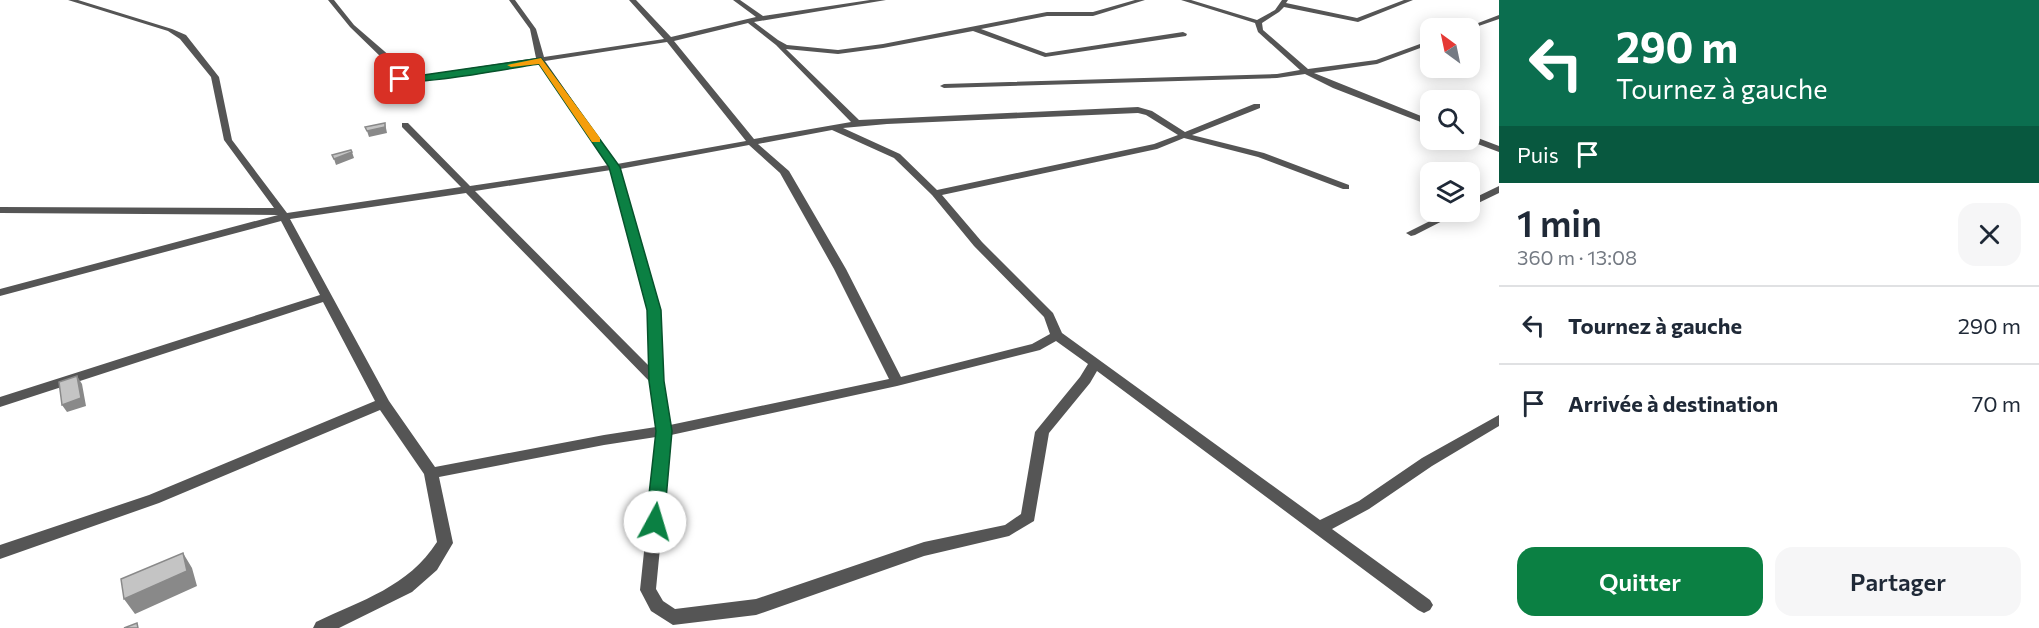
<!DOCTYPE html>
<html lang="fr">
<meta charset="utf-8">
<style>
:root{--surface:#fff;--page:#f6f6f7;--text:#1f2937;--muted:#747a83;--line:#e0e1e3;--accent:#0b8043}
body{margin:0;font-family:Commissioner,sans-serif;background:var(--page);color:var(--text);height:100vh;display:flex;flex-direction:column;font-size:22px;white-space:nowrap}
*{box-sizing:border-box;margin:0}
p{font-size:20px;color:var(--muted)}
.icon{flex:none;width:33px;height:33px;fill:none;stroke:currentColor;stroke-width:2;stroke-linecap:round;stroke-linejoin:round}
.map{position:relative;flex:1;overflow:hidden}
.sheet{display:flex;flex-direction:column;background:var(--surface);width:540px}
.sheet>*{flex:none}
.guide{background:#0b6e4f;color:#fff;overflow:hidden}
.needle{width:39px;rotate:327deg}
.controls{position:absolute;left:1420px;top:18px;display:grid;gap:12px}
.controls a{display:grid;place-items:center;width:60px;height:60px;border-radius:12px;background:var(--surface);box-shadow:0 3px 15px #0003;font-size:30px}
.pin{position:absolute;display:grid;place-items:center;width:51px;height:51px;color:#fff;margin:-26px;border-radius:12px;box-shadow:0 3px 9px #0006}
.me{position:absolute;width:66px;margin:-33px;rotate:6deg;stroke-linejoin:round;filter:drop-shadow(0 0 4px #0008)}
.turn{display:flex;align-items:center;gap:21px;height:126px;padding:0 18px;font-size:27px}
.turn .icon{width:78px;height:78px;stroke-width:2.5}
.turn b{display:block;font-size:42px;line-height:51px}
.then{display:flex;align-items:center;height:57px;padding:0 18px;background:#0003;gap:12px;font-size:22px}
.round{display:grid;place-items:center;flex:none;width:63px;height:63px;border-radius:18px;background:var(--page)}
.head{display:flex;align-items:center;justify-content:space-between;height:102px;padding:0 18px}
h1{font-size:36px;font-weight:600;line-height:45px}
.button{display:flex;gap:12px;margin-top:auto;padding:12px 18px}
.button a{flex:1;height:69px;border-radius:18px;background:var(--accent);color:#fff;font-size:24px;font-weight:600;line-height:69px;text-align:center}
.button a+a{background:var(--page);color:var(--text)}
ul{padding:0;list-style:none}
li{display:flex;align-items:center;gap:18px;height:78px;padding:0 18px;border-top:2px solid var(--line)}
li div{flex:1}
li b{display:block;font-size:22px}
li em{font-style:normal}
main{display:flex;flex:1;min-height:0}
.map>svg:first-child{display:block}
.lines{fill:none;stroke-linecap:round;stroke-linejoin:round}
.minor{fill:#555;fill-rule:evenodd}
.shaded-wall{fill:#898989}
.building{fill:#c4c4c4;stroke:#898989;stroke-width:1.5}
.route{fill:#0b8043;stroke:#07532c;stroke-width:1.5}
.slow{fill:#f59e0b}
</style>
<main>
<div class="map">
<svg width="1499" height="628" viewBox="0 0 1499 628">
<rect width="100%" height="100%" fill="#fff"/>
<g class="lines">
<path class="minor" d="M68,0H78L172,29L186,35L219,77L232,140L287,213L461,187L402,127V123H408L470,186L609,165L538,62L411,81L390,78L384,60L350,27L328,0H334L354,25L391,57L396,74L411,77L536,58L530,29L509,0H515L536,29L544,57L664,39L629,0H636L671,37L756,17L733,0H740L763,16L870,0H886L754,22L778,40L787,45L838,50L883,44L1047,12H1093L1135,0H1145L1093,16H1047L981,29L1046,53L1183,32L1187,34L1186,36L1045,57L973,31L883,48L838,54L786,49L859,120L1138,107L1152,111L1185,132L1254,104H1260V108L1192,135L1264,153L1349,185V189H1343L1258,157L1184,138L1157,149L942,195L982,242L1053,313L1062,333L1320,520L1359,501L1422,458L1499,415V426L1432,466L1369,509L1332,529L1430,600L1433,605L1430,610L1424,613L1418,610L1097,371L1090,383L1049,433L1034,521L1009,536L924,556L756,615L673,625L651,611L640,590L656,437L604,445L439,477L453,543L437,570L412,592L339,628H313L316,622C362,600 408,587 437,542L424,474L380,410L159,503L0,559V545L149,495L375,401L323,302L0,407V397L320,295L281,221L0,296V289L278,215L0,213V207L274,208L224,140L211,77L180,39L168,31ZM748,23L776,45L851,122L754,139L674,41ZM667,42L746,141L617,164L545,61ZM1138,113L1146,115L1178,135L1154,144L937,190L900,154L843,128L887,124ZM832,130L894,158L932,195L974,246L1044,317L1050,334L1032,344L901,377L846,269L789,171L758,144ZM749,145L780,173L834,269L889,379L670,425L663,381L660,311L620,169ZM611,170L648,311L649,366L475,191ZM466,193L650,382L656,427L604,435L435,467L389,401L290,219ZM1056,341L1088,364L1080,377L1035,432L1021,514L1005,525L924,542L756,599L675,609L663,601L656,589L671,435L897,386L1040,350Z
M1181,0H1191L1257,20L1275,10L1282,0H1288L1286,3L1357,18L1404,0H1413L1358,22L1284,7L1279,12L1262,23L1263,30L1308,69L1376,60L1431,40V44L1377,64L1314,73L1431,120V126L1333,88L1305,74L1277,78L944,88L940,86L944,84L1277,74L1300,70L1258,32L1255,23Z
M1499,15V19L1470,29L1465,28Z
M1470,135L1499,146V152L1467,140H1470Z
M1499,186V193L1470,207V200Z
M1448,212H1460L1415,235L1411,236L1406,233Z"/>
</g>
<path class="shaded-wall" d="M385,123L387,133L369,137L367,131Z
M352,152L354,158L336,165L334,159Z
M77,376L82,384L86,406L67,412L62,405Z
M183,553L192,568L197,586L135,614L124,599Z"/>
<path class="building" d="M385,123V127L367,131L365,127Z
M351,150L352,152L334,159L332,155Z
M77,376L81,398L62,405L59,382Z
M183,553L187,571L124,599L121,579Z
M137,623L138,628H124Z"/>
<path class="route" d="M541,58L620,167L661,310L664,381L672,431L664,522L661,527H649L646,522L656,431L649,381L647,310L609,167L539,64C516,67 410,88 396,79Z"/>
<path class="slow" d="M541,58L600,138V142H592L539,64L511,67L507,65Z"/>
</svg>
<div class="controls">
<a><svg class="needle" viewBox="-14 -14 28 28"><path d="M0-13l5 13h-10z" fill="#e53935"/><path d="M0 13l5-13h-10z" fill="#747a83"/></svg></a>
<a><svg class="icon" aria-label="search" viewBox="0 0 24 24"><circle cx="10" cy="10" r="6"/><path d="M15 15l6 6"/></svg></a>
<a><svg class="icon" aria-label="layers" viewBox="0 0 24 24"><path d="M12 4l9 5-9 5-9-5zM3 14l9 5 9-5"/></svg></a>
</div>
<div class="pin" style="left:400px;top:79px;background:#d93025"><svg class="icon" aria-label="arrive" viewBox="0 0 24 24"><path d="M6 21V4h12l-3 4 3 4H6"/></svg></div>
<svg class="me" style="left:655px;top:522px" viewBox="-20 -20 40 40"><circle r="19" fill="#fff"/><path d="M0-13L10 11 0 6-10 11z" fill="#0b8043"/></svg>
</div>
<section class="sheet">
<div class="guide">
<div class="turn"><svg class="icon" aria-label="left" viewBox="0 0 24 24"><path d="M17 20v-9H6M10 6l-5 5 5 5"/></svg><div><b>290 m</b>Tournez à gauche</div></div>
<div class="then">Puis<svg class="icon" aria-label="arrive" viewBox="0 0 24 24"><path d="M6 21V4h12l-3 4 3 4H6"/></svg></div>
</div>
<div class="head"><div><h1>1 min</h1><p>360 m · 13:08</p></div><a class="round"><svg class="icon" aria-label="close" viewBox="0 0 24 24"><path d="M6 6l12 12M18 6L6 18"/></svg></a></div>
<ul>
<li><svg class="icon" aria-label="left" viewBox="0 0 24 24"><path d="M17 20v-9H6M10 6l-5 5 5 5"/></svg><div><b>Tournez à gauche</b></div><em>290 m</em></li>
<li><svg class="icon" aria-label="arrive" viewBox="0 0 24 24"><path d="M6 21V4h12l-3 4 3 4H6"/></svg><div><b>Arrivée à destination</b></div><em>70 m</em></li>
</ul>
<div class="button"><a>Quitter</a><a>Partager</a></div>
</section>
</main>
